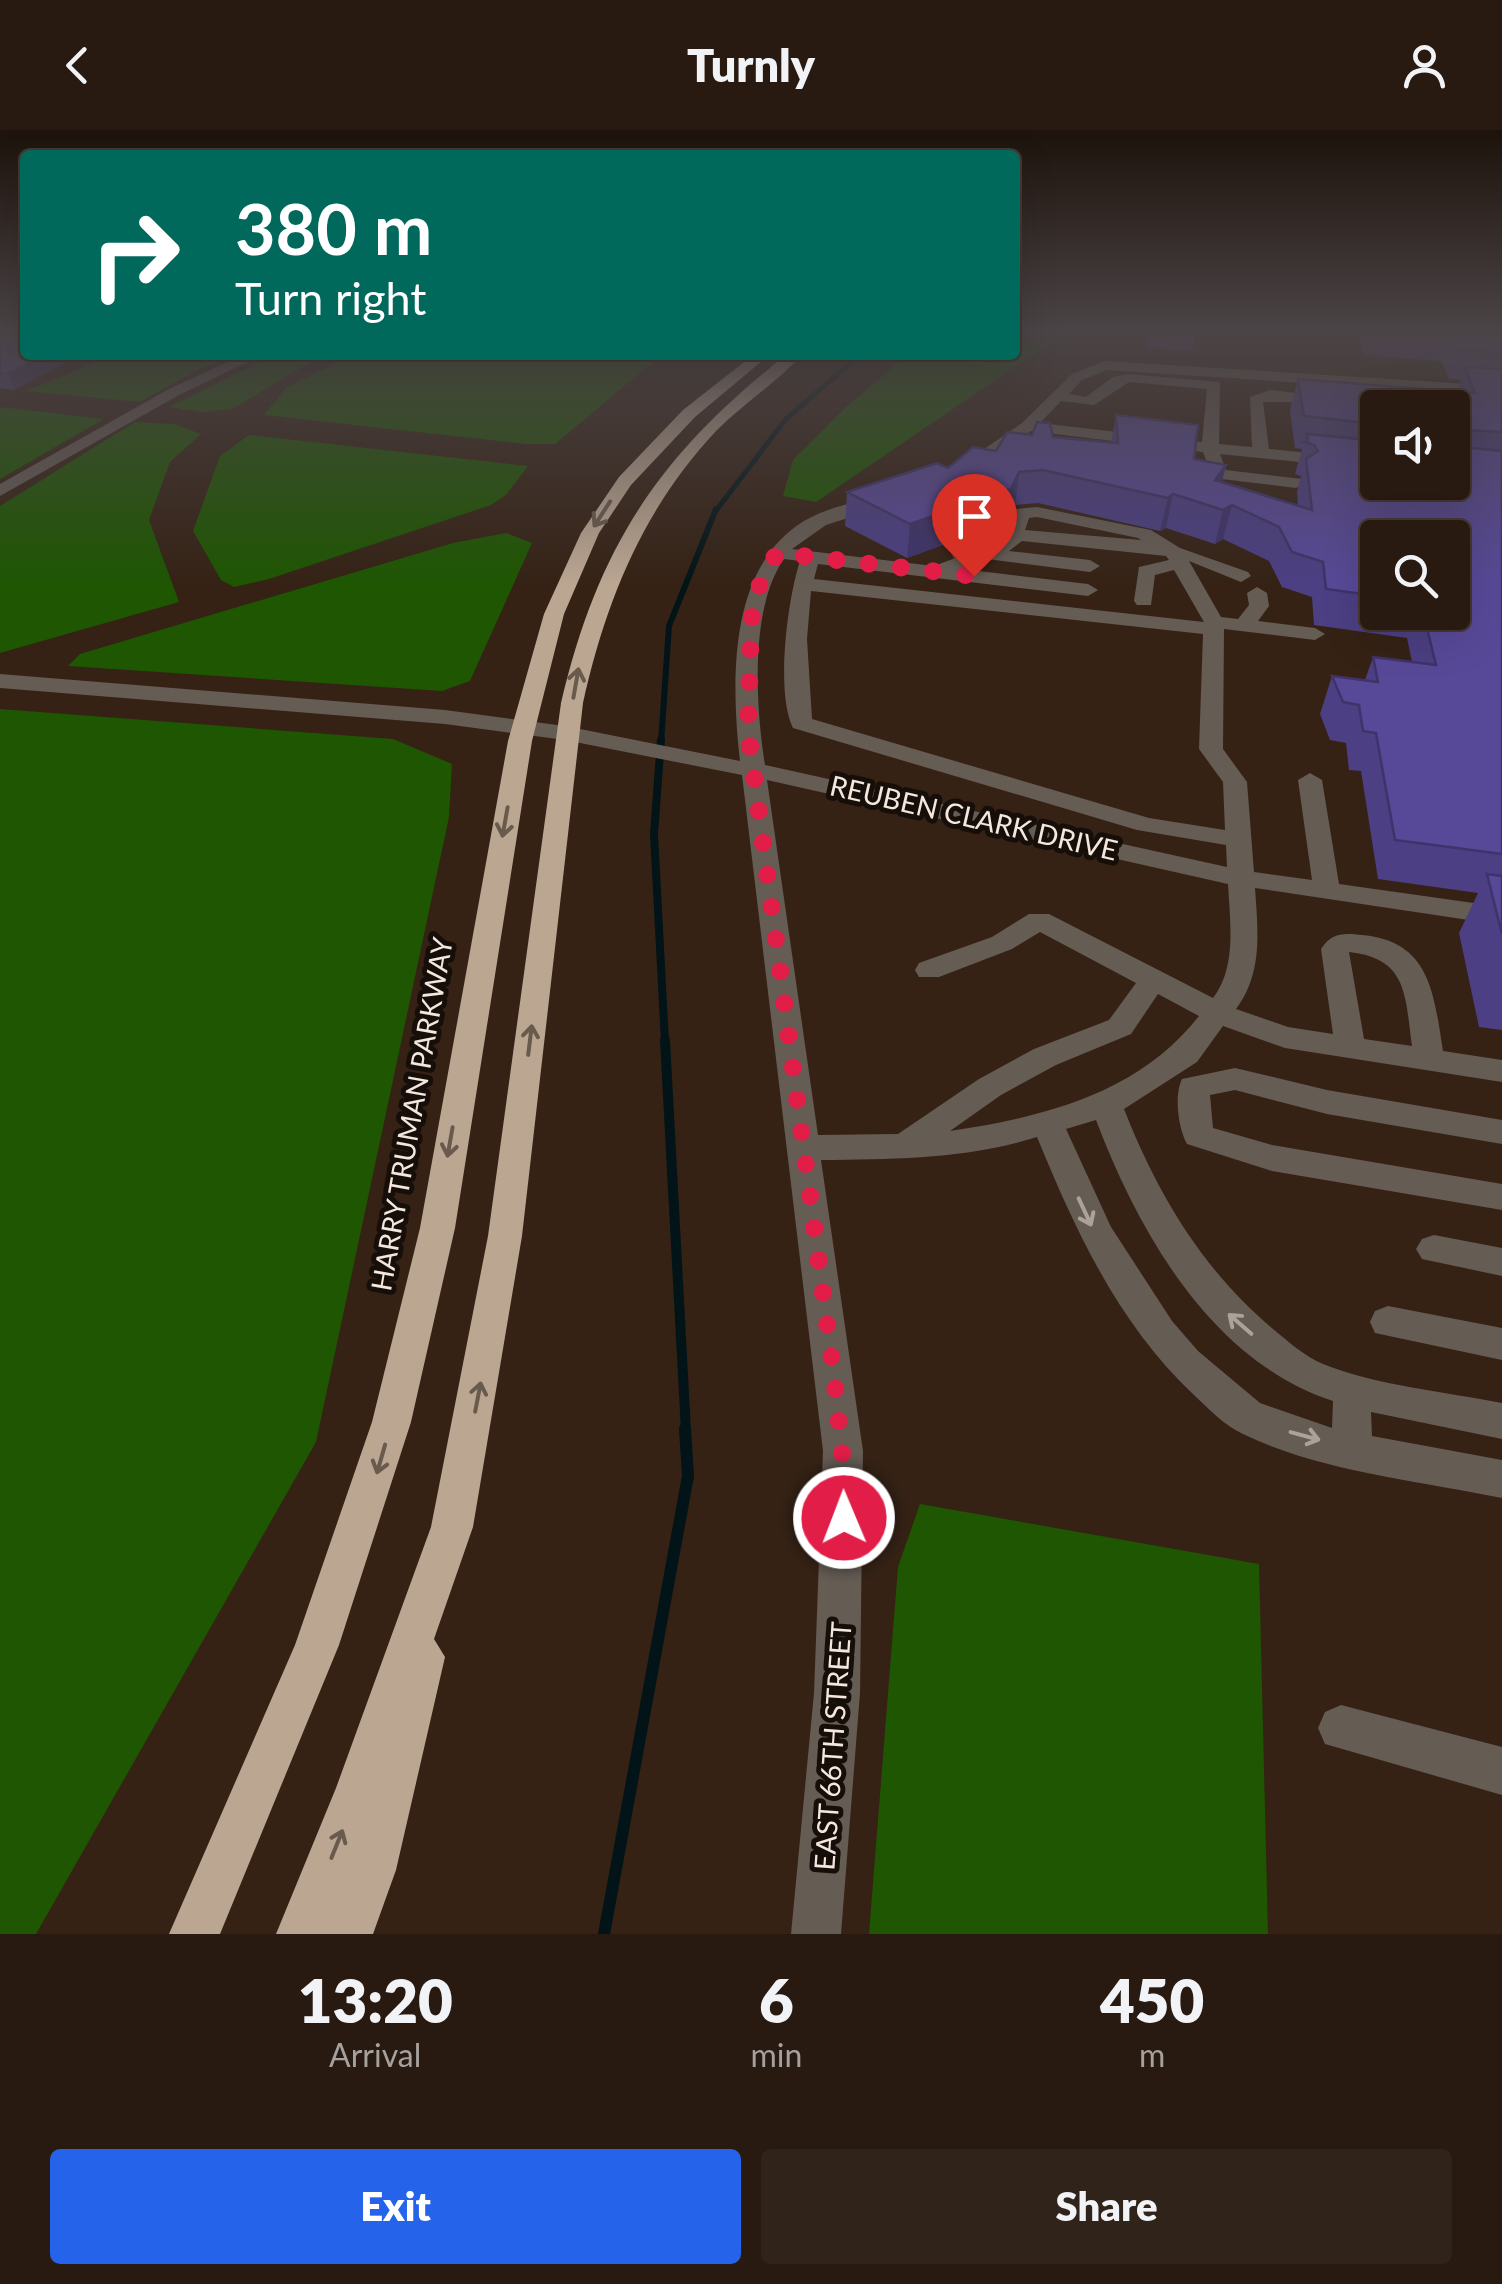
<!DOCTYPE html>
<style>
:root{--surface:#281a10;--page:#302319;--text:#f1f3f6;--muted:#a5a19f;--line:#443830;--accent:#2563eb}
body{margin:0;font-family:Lato,sans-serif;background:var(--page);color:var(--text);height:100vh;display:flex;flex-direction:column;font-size:38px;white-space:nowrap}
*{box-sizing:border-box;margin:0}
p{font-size:32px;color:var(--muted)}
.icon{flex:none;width:55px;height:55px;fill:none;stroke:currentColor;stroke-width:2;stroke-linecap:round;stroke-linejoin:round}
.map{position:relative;height:1804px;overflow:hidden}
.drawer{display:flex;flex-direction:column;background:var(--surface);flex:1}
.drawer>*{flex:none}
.guide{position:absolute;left:20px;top:20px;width:1000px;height:210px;border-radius:10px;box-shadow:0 10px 40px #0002,0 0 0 2px var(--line);background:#00695c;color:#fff;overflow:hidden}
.buttons{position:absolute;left:1360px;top:260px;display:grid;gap:20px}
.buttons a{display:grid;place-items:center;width:110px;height:110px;border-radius:10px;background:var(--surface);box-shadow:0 10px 40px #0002,0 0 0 2px var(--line);font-size:50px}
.pin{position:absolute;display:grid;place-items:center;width:85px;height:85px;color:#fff;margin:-102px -42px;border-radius:50% 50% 50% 0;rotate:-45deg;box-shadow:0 0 10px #0007}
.pin .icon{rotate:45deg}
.me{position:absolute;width:110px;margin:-55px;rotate:359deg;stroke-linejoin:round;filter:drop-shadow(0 0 8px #0008)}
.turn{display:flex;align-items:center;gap:35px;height:210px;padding:0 50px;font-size:45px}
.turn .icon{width:130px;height:130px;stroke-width:2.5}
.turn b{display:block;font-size:70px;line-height:85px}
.eta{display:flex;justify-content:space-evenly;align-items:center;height:170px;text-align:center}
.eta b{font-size:60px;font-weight:800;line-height:70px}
.cta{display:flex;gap:20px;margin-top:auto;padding:20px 50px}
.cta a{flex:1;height:115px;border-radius:10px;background:var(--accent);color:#fff;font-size:40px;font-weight:800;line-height:115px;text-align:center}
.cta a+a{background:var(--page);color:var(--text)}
header{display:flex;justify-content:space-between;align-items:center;height:130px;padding:0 50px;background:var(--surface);font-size:45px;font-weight:800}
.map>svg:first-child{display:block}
.green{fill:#1e5602}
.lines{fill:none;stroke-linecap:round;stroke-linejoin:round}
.stream-far4{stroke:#031418;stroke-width:5}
.stream-far3{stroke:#031418;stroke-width:6}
.stream-far2{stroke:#031418;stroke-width:8}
.stream-far1{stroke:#031418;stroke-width:10}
.stream{stroke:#031418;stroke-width:12}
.minor-tunnel{stroke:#524033;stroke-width:20;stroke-dasharray:20 10;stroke-linecap:butt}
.minor{fill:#655c54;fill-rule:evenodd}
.highway{fill:#bba692;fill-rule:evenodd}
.wall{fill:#4c3f83;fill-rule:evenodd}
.shaded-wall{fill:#3e336a}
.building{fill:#584998;stroke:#3e336a;stroke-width:2.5}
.oneway{stroke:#685a4d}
.oneway2{stroke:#aca299}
.route{stroke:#e11d48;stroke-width:18;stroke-dasharray:0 32.4}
.labels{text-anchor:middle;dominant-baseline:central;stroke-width:10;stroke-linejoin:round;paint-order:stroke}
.street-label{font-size:28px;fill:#f4e7de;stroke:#160e08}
</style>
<header><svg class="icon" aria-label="back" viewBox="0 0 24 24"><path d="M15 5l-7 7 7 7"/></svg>Turnly<svg class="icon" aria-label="person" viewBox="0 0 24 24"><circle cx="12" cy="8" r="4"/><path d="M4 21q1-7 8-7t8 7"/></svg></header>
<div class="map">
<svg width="1502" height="1804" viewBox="0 0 1502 1804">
<rect width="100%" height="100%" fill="#352215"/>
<path class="green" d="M1015,202H1083L1050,214L1023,231L816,372L783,366L793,330L845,278L907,225H1015Z
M115,225H234L199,239L140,272L26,261Z
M274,225H322L234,278L204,282L169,277Z
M353,225H661L555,314H526L264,285L287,257Z
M0,277L104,289L0,349Z
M135,292L174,294L201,304L170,332L149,390L179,472L0,523V376Z
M249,305L528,336L506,365L491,375L269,449L234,457L221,450L193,401L220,326Z
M506,403L532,413L470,551L442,561L68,536L80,524L453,413Z
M0,579L393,609L452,634L449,687L316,1312L36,1804H0Z
M920,1374L1259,1434L1268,1804H869L898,1437Z"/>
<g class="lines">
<path class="stream-far4" d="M715,382L786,289L860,225"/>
<path class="stream-far3" d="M661,613L669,496L716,379"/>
<path class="stream-far2" d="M661,610L654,704L665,912"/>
<path class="stream-far1" d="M665,910L686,1301"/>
<path class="stream" d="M604,1804L688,1346L685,1299"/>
<path class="minor-tunnel" d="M951,422L980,412"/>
<path class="minor" d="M243,225H262L179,265L0,366V354L169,259Z
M1105,231L1502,256V266L1107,240L1082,250L1069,264L1086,267L1113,247L1129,244L1220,252L1219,314L1252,317L1250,267L1270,260L1304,264L1307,267L1299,272H1263L1269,319L1378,330V340L1220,324L1226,340L1302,349L1305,353L1296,358L1213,348L1203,322L1031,301L967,347H955V339L1022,293L1072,244ZM1129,252L1207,259L1202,312L1040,293L1061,271L1094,275Z
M885,365L894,370L891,374L826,395L792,419L934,436L1004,410L1015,379L1037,377L1151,400L1180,418L1248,442L1251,446L1241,452L1189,431L1221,487L1238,489L1249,475L1247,463L1257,457L1267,463L1269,476L1258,491L1315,498L1325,504L1315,510L1224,499L1223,619L1247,652L1254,742L1312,750L1298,650L1310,643L1322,650L1339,754L1502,777V795L1255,758C1258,802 1263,843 1236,879L1288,897L1333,904L1321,819C1332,802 1344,803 1362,805C1431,811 1434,865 1443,921L1502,930V952L1285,918L1223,896L1197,932L1124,979C1158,1065 1202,1139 1273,1199C1289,1212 1304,1226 1323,1234C1375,1255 1445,1262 1502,1273V1309L1371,1282L1372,1306L1502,1330V1368C1416,1350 1322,1342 1243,1304C1225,1296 1209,1279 1195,1266C1119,1195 1076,1102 1037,1007C966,1029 895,1029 821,1030L863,1321L860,1563L841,1804H791L814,1563L823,1321L742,645L565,610L445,594L0,558V544L445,580L565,596L740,631C731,551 728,437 804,391C828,377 859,371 885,365ZM1037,387L1138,408L1141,410L1025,400L1029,388ZM1022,411L1166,426L1169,430L1139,437L1134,471L1137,475H1151L1155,445L1174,440L1204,492L814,449L818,434L1088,466L1098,460L1088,454L962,439L987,429L1090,442L1100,436L1090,430L1009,421ZM784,429L800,431C788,467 775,562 793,598L1137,700L1226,715L1227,737L765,635C756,579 749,478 784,429ZM811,461L1203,504L1199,619L1223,652L1225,700L1149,688L812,589L807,509ZM767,650L1228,754C1230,791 1237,837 1213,868L1049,784H1029L992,807L919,833L915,840L919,847H939L1012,819L1040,802L1136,853L1109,890L1034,919L979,949L898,1004L818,1005ZM1349,822C1409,828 1405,868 1412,916L1364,909ZM1158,864L1199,886C1138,964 1043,987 950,1001L1001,965L1056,935L1131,904ZM1096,990C1139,1103 1211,1231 1333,1271L1332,1298L1260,1273L1198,1221L1172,1191L1111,1097L1066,999Z
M1235,938L1327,960L1502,990V1014L1327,984L1235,960L1210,965L1213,998L1272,1015L1502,1054V1080L1272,1041L1187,1014C1178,998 1174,965 1182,949Z
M1434,1105L1502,1118V1146L1422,1129L1416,1119L1422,1109Z
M1388,1176L1502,1198V1230L1375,1203L1370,1192L1375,1181Z
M1341,1575L1502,1617V1665L1325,1614L1318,1598L1325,1582Z"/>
<path class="highway" d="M753,225H769L695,287L631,355L599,403L564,484L532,611L455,1098L411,1292L339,1515L220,1804H169L295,1515L372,1292L420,1098L508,611L544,484L581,403L619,347L683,280Z
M786,225H802C776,253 743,274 716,301C643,379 606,470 583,573L522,1106L473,1397L434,1509L445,1527L396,1740L373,1804H276L336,1658L431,1397L488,1106L561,573C598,416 659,325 786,225Z"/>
</g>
<path class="wall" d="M0,202L14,260L0,258Z
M1147,202H1196L1192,221L1146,217Z
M1292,202H1502V900L1479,897L1459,803L1478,763L1378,749L1361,641L1349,640L1346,613L1330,610L1320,584L1332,546L1365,550L1373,527L1412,532L1407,508L1314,495L1312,467L1282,457L1269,431L1223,409L1215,414L1166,398L1160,401L1038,373L1015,375L1006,392L907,428L845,396L847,362L948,338L996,321L1053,307L1111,313L1116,285L1194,329L1226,335L1222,352L1298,375L1297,362L1301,346L1295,344L1302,319L1295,318L1290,280L1298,249L1457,261L1461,250L1449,249L1442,231L1364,225L1360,206ZM1378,278L1452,352H1378ZM1378,408L1452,482H1378Z"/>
<path class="shaded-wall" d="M45,225H80L14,260L8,244Z
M1226,335L1218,367L1215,350Z
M1019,342L1015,375L1006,392L907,428L910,394Z
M1173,364L1166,398L1160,401L1168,368Z
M1232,375L1223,409L1215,414L1223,380Z"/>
<path class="building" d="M0,202H25V225H45L8,244L0,243Z
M1450,202H1502V223L1459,220L1452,202Z
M1465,237L1502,239V302L1464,300L1460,314L1463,317L1502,321V724L1395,710L1376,603L1363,601L1359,575L1343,572L1332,546L1378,552L1373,527L1436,535L1423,482H1452V408H1378V466L1326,459L1323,432L1292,422L1279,397L1232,375L1223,380L1173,364L1168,368L1043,340L1019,342L1011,359L910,394L847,362L937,333L948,338L973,317L996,321L1007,302L1032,305L1037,292L1050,293L1053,307L1118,313L1116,285L1198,295L1194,329L1226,335L1215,350L1312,380L1306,329L1318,321L1314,315L1304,312L1308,311L1307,304L1378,311V352H1452V278H1378V294L1304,286L1298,249L1475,263Z
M1487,744L1502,746V804Z"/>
<defs><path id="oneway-shaft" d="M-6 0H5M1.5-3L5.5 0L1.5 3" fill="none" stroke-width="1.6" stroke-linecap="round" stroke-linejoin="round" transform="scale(2.5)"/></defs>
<g class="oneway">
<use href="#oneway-shaft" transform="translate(602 384) rotate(123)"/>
<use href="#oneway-shaft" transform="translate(576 553) rotate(-80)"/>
<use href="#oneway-shaft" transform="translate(505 692) rotate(100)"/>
<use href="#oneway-shaft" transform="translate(530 910) rotate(-83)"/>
<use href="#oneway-shaft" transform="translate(450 1012) rotate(100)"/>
<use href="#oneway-shaft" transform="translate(478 1267) rotate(-79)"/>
<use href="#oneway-shaft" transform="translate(381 1329) rotate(106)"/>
<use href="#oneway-shaft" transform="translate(337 1714) rotate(-68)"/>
</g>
<g class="oneway2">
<use href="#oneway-shaft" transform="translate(1085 1082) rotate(65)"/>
<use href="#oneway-shaft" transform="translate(1240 1194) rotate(-139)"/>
<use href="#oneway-shaft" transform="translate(1305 1306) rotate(15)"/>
</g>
<linearGradient id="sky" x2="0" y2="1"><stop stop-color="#1d130c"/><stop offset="0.44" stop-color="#4b4446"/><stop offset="1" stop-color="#4b4446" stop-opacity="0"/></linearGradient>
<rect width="1502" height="455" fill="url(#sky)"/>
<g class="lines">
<path class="route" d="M844,1388L842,1322L834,1246L748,600L751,491L761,450L777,423L974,446"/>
</g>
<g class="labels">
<g class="street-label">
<text transform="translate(974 687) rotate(13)">REUBEN CLARK DRIVE</text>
<text transform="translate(411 984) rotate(-80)">HARRY TRUMAN PARKWAY</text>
<text transform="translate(832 1616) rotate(-86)">EAST 66TH STREET</text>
</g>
</g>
</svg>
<div class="buttons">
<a><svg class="icon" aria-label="sound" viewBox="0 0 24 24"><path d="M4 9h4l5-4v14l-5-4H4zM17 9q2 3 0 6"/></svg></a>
<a><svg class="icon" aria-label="search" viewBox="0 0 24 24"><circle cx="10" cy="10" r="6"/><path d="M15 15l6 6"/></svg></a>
</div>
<div class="pin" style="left:974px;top:446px;background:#d93025"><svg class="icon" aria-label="arrive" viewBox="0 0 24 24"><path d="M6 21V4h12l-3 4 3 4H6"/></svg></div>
<svg class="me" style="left:844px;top:1388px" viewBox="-20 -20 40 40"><circle r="17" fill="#e11d48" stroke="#fff" stroke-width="3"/><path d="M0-11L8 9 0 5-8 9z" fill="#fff"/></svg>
<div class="guide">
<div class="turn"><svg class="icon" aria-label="right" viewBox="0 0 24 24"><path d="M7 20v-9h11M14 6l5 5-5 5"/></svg><div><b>380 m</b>Turn right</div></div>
</div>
</div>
<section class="drawer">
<div class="eta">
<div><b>13:20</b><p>Arrival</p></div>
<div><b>6</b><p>min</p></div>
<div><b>450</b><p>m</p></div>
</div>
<div class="cta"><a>Exit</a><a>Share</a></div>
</section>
